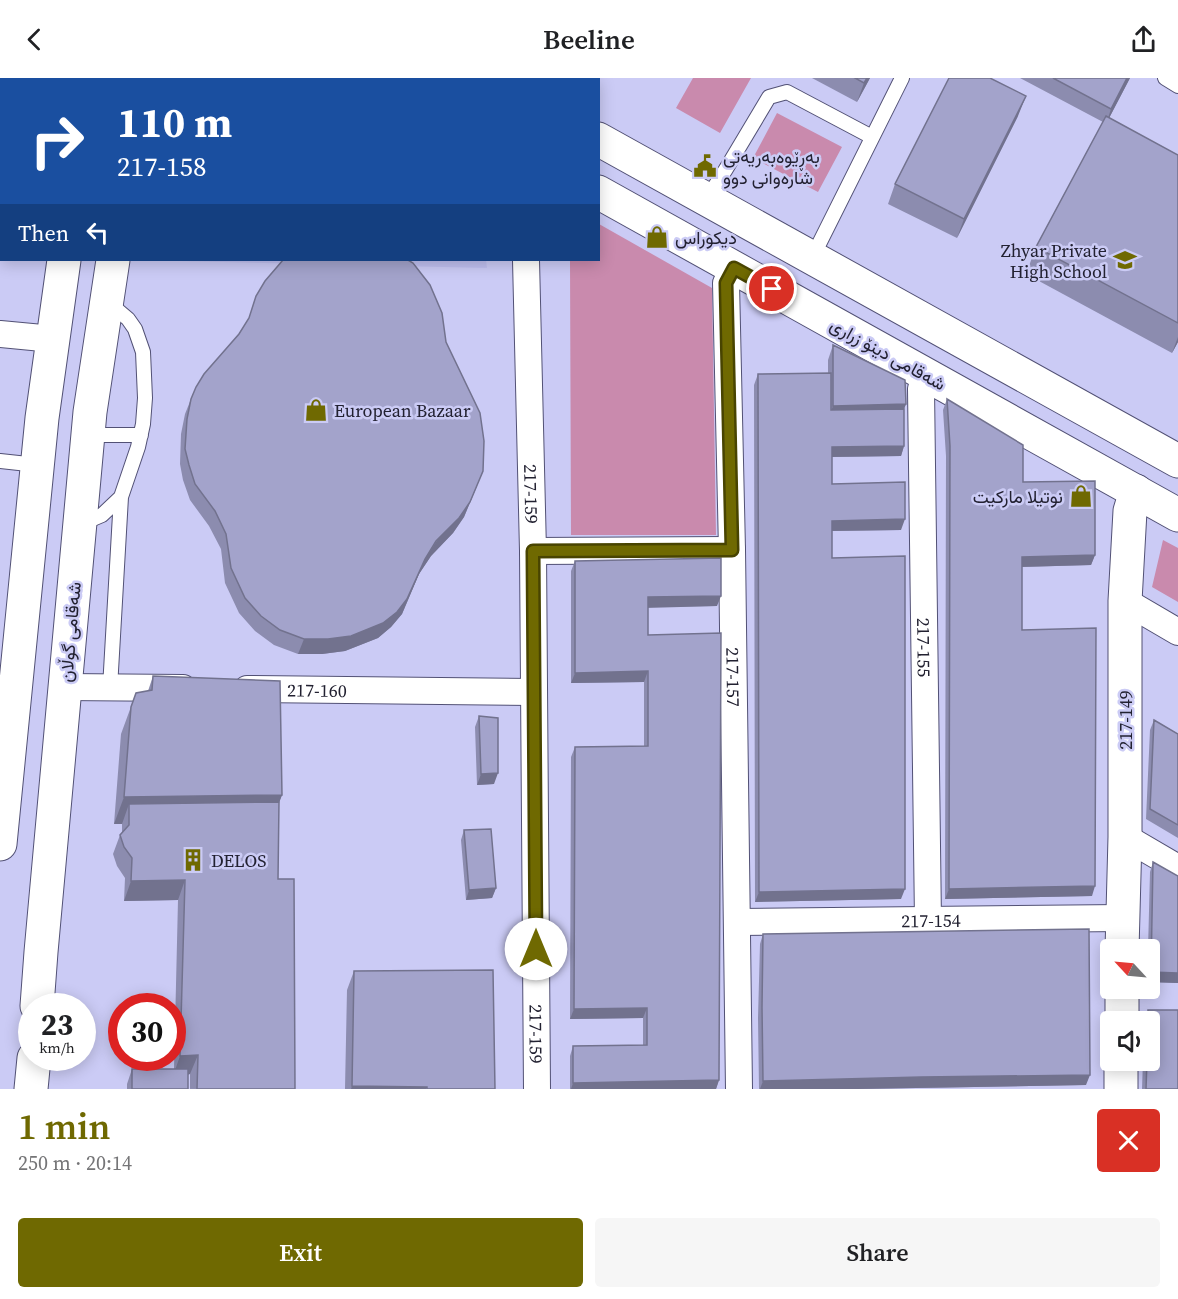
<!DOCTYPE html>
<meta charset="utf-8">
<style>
:root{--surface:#fff;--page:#f6f6f6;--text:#202124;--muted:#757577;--accent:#6f6901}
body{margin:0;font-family:"Source Serif 4",Vazirmatn,serif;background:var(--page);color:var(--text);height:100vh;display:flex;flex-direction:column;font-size:22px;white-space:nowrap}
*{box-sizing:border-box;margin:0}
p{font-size:20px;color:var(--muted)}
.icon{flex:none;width:33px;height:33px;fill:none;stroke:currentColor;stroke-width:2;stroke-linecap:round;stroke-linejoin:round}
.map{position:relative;height:1011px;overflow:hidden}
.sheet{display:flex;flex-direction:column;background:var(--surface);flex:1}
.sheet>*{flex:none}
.hud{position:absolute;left:0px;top:0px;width:600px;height:183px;box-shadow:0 3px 15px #0003;background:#1a4fa0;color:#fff;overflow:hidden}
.needle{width:39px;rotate:296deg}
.tools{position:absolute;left:1100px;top:861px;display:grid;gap:12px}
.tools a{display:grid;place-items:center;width:60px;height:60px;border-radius:6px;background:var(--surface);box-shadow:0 3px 15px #0003;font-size:30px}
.speed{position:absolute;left:18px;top:915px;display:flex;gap:12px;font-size:30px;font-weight:700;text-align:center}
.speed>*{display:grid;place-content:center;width:78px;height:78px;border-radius:50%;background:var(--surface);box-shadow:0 3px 15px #0003;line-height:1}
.speed small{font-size:15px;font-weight:400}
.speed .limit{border:9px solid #d22;background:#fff;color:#111}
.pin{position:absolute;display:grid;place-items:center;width:51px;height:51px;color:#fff;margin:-26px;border:3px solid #fff;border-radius:50%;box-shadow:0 2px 6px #0007}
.me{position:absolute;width:66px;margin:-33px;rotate:0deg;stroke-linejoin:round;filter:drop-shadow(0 0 4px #0008)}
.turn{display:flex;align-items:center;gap:21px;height:126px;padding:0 18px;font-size:27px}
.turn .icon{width:78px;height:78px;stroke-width:2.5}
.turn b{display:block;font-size:42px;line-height:51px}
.then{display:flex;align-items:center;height:57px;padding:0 18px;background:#0003;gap:12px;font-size:22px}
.round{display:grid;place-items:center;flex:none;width:63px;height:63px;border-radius:6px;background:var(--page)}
.overview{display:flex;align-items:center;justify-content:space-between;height:102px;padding:0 18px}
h1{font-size:36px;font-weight:600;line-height:45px;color:var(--accent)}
.primary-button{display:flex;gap:12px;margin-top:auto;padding:12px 18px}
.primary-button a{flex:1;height:69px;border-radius:6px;background:var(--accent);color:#fff;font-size:24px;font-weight:600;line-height:69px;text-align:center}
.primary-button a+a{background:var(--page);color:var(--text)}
header{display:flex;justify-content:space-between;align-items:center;height:78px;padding:0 18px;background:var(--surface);font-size:27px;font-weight:600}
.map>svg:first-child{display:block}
.built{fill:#bfbfef}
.green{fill:#c98aad}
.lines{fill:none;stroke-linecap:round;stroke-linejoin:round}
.service-casing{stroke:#525175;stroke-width:16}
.minor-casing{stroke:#525175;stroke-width:28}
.tertiary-casing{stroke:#525175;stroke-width:35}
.primary-casing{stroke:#525175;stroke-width:35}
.service{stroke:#fff;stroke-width:14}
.minor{stroke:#fff;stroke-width:26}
.tertiary{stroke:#fff;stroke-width:33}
.primary{stroke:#fff;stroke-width:33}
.wall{fill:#8c8caf}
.shaded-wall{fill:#72728e}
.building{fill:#a3a3cb;stroke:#72728e;stroke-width:1.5}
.route-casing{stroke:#484401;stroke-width:15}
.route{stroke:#6f6901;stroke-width:10}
.labels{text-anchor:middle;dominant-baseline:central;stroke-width:5;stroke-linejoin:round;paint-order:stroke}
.poi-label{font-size:18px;fill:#222131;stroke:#cbcbf5;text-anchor:start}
.street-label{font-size:18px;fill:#222131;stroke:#cbcbf5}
</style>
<header><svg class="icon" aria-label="back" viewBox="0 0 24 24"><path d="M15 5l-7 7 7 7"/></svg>Beeline<svg class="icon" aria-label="share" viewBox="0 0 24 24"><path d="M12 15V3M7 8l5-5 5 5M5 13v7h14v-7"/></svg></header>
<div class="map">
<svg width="1178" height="1011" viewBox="0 0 1178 1011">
<rect width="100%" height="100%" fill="#cbcbf5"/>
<path class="built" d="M133,182H486L487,190Z"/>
<path class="green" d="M693,0H751L720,55L676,30Z
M777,35L842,69L818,114L753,80Z
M599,146L712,210L716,457H571L570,182H598Z
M1163,462L1178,470V524L1152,509Z"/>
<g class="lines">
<g class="service-casing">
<path id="service" d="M1165,0L1178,8
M706,122L726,91L769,19L787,14L872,59
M812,180L902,0
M87,357H141
M0,383L37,387
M81,446L102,437L121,419L138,369L143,346L145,320L143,274L135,251L128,241L108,224
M110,610L121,419"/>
</g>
<g class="minor-casing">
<g id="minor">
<path id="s1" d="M526,182L533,473L537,1011"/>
<path id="s2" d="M734,190L726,205L732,472L739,1011"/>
<path d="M0,256L53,261"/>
<path id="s3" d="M925,297L921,311L928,843"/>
<path d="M533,473L732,472"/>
<path d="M1125,523L1178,554"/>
<path d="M65,609L183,610"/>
<path id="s4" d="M247,611L534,614"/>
<path d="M1125,759L1178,790"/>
<path id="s5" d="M737,844L1123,840"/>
</g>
</g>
<g class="tertiary-casing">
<path id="tertiary" d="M1122,872L1125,759V523L1130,433L1136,413
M1122,944V910
M1121,1011V982"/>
</g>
<g class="primary-casing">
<path id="primary" d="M394,0L397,2
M491,0L494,2
M93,2V0
M143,2V0
M598,61L1178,383
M598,114L1178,437
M0,766L42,340L64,182
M37,928L41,874L90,334L113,182
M31,1011L34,980"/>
</g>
<use href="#service" class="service"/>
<use href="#minor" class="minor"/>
<use href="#tertiary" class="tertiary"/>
<use href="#primary" class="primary"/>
</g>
<path class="wall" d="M812,0H870L857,24Z
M1020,0H1130L1109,40L1178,77V264L1172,275L1026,196L1036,169L1103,44Z
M1018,38L957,160L888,126L895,106Z
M256,218L446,264L477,408L464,439L453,455L431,478L419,496L402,536L391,549L378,560L345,573L322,576H298L274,567L255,553L239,535L225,505L221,471L209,448L190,422L183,402L180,386L181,356L185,336L191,321L248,243Z
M833,267L906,326L904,331V368L901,378L832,379V406L901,452L832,453V480L901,821L755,824L754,307L758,296L828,295V282Z
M947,321L1023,404L1095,477L1091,487L1022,489V552L1092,818L945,821L946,378L943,332Z
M575,483L717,528L648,529V557L719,1002L716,1011H570V978L573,968L643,967V940L570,941L571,679L575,669L644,668V604L571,605V493Z
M153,598L282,717L279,724L278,801L295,1011H190V996L188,997V1011H127V1006L132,991H174L178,822L124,823L125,800L117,788L113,776L120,757L122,755V746H114L121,656L136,615L148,613Z
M479,638L494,706L477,707L475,649Z
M1154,642L1178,656V760L1146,741L1150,652Z
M464,752L496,810L492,820L466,822L461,762Z
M1153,784L1178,798V905L1149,904V872H1148L1150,794Z
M763,856L1086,1007L857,1011H759L758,940L760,866Z
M354,893L495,1011H345L347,912Z
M1148,932L1178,1011H1142L1143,982H1149V944H1145Z"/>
<path class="shaded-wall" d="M867,0H870L857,24L864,5Z
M1127,0H1130L1106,46L1111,31Z
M1026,18L1018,38L957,160L964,141Z
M1178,259V264L1172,275Z
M906,326L900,341L827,343L833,328Z
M904,368L901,378L828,379L832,369Z
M483,393L464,439L453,455L431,478L419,496L402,536L391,549L378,560L345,573L322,576H298L304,561L425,481Z
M905,441L901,452L828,453L832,443Z
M1095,477L1091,487L1018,489L1022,479Z
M721,518L717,528L644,530L648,519Z
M648,593L644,604L571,605L575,595Z
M498,695L494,706L477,707L481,696Z
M282,717L272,744L129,726L122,746H114L124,719Z
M185,802L178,822L124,823L131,803Z
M1095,808L1092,818L945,821L949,811Z
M496,810L492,820L466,822L469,812Z
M905,811L901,821L755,824L759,814Z
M1151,894L1178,895V905L1149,904V899Z
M647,930L643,940L570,941L574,931Z
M198,977L190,996L173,998L180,978Z
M1090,997L1086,1007L857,1011H760L763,1003L921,999Z
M719,1002L716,1011H571L573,1005Z
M352,1008L427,1009L426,1011H351Z"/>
<path class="building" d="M229,0H329L333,2H227Z
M855,0H867L864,5Z
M949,0H990L1026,18L964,141L895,106Z
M1053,0H1127L1111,31Z
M1106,38L1178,77V245L1036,169Z
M283,182H408L413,185L430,207L442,235L446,264L480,335L484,363L483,393L470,424L459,440L436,463L425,481L407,521L397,534L383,545L351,558L328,561H304L280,552L261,538L245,520L231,490L226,456L215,433L195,406L189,387L185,371L187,341L191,321L196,309L204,296L239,256L249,240L256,218L265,203Z
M833,267L905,302L906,326L833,328Z
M831,295V332L904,331V368L832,369V406L905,404V441L832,443V480L905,478V811L759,814L758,296Z
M947,321L1023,367V404L1095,403V477L1022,479V552L1096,550L1095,808L949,811L950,368Z
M721,480V518L648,519V557L721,555L719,1002L573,1005V968L647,967V930L574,931L575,669L648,668V593L575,595V483Z
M153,598L280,603L282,717L124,719L131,629L136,615L152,612Z
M479,638L498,640V695L481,696Z
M1154,642L1178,656V747L1150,731Z
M279,724L278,801H294L295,1011H197L198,977L180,978L185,802L131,803L132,780L124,769L120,757L129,747V726Z
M491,751L496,810L469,812L464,752Z
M1153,784L1178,798V895L1151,894Z
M1089,851L1090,997L921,999L763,1003L762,929L763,856Z
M493,892L495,1011H427V1009L352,1008L354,893Z
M1148,932H1178V1011H1146L1147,982H1149Z
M132,991H188V1011H132Z"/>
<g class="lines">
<g class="route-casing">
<path id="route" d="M536,871L533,473L732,472L726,205L734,190L772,211"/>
</g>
<use href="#route" class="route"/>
</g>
<defs>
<g id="civic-bare" transform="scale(1.8)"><path d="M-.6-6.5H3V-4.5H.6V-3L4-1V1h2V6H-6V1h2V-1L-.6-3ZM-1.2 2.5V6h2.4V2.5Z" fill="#6f6901" stroke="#cbcbf5" stroke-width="2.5" paint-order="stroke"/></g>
<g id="shop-bare" transform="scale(1.8)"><path d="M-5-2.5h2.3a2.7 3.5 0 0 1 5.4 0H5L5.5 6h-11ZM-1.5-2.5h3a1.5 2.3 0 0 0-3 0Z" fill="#6f6901" stroke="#cbcbf5" stroke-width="2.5" paint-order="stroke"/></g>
<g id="school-bare" transform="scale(1.8)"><path d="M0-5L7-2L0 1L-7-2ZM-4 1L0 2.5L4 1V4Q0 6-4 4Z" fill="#6f6901" stroke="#cbcbf5" stroke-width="2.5" paint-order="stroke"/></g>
<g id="building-bare" transform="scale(1.8)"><path d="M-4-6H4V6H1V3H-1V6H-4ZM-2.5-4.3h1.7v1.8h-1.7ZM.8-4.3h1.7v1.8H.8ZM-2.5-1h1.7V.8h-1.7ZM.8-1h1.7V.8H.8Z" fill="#6f6901" stroke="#cbcbf5" stroke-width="2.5" paint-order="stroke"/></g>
</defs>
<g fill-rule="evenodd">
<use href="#civic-bare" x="705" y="88"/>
<use href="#shop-bare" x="657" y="159"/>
<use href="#school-bare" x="1125" y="182"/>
<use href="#shop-bare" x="316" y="332"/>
<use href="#shop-bare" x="1081" y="418"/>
<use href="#building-bare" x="193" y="782"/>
</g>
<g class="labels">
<g class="poi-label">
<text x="723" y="78">بەڕێوەبەریەتی<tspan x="723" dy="21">شارەوانی دوو</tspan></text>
<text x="675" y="159">ديكوراس</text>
<text x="1107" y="172" text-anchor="end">Zhyar Private<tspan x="1107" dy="21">High School</tspan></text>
<text x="334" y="332">European Bazaar</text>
<text x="1063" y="418" text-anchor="end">نوتیلا مارکیت</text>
<text x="211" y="782">DELOS</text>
</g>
<g class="street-label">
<text transform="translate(888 276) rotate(29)">شەقامی دینۆ زراری</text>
<text stroke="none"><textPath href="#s1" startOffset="234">217-159</textPath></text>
<text transform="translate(70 554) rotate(-85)">شەقامی گوڵان</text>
<text stroke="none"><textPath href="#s3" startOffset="273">217-155</textPath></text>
<text stroke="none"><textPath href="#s2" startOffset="411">217-157</textPath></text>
<text stroke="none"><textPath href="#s4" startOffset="70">217-160</textPath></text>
<text transform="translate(1125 642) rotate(-90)">217-149</text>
<text stroke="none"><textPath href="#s5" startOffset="194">217-154</textPath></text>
<text stroke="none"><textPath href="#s1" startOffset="774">217-159</textPath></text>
</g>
</g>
</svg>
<div class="tools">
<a><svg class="needle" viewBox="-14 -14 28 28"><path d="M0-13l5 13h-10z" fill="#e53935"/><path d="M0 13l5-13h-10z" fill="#757577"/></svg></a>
<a><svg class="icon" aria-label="sound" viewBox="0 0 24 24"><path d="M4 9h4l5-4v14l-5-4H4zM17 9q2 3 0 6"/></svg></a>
</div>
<div class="speed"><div>23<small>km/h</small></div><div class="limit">30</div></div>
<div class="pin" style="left:772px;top:211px;background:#d93025"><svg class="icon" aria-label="arrive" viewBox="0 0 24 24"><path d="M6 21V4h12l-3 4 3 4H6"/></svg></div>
<svg class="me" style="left:536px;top:871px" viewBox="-20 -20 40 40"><circle r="19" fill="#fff"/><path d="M0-13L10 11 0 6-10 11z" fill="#6f6901"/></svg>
<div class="hud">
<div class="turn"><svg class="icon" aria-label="right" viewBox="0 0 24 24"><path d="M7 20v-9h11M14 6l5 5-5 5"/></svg><div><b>110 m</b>217-158</div></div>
<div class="then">Then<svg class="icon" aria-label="left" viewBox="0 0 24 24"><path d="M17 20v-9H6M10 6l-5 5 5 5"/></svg></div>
</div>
</div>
<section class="sheet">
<div class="overview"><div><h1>1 min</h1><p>250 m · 20:14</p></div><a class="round" style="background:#d93025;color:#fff"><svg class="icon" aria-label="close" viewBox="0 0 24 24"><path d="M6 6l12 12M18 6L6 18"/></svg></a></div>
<div class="primary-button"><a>Exit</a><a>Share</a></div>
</section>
